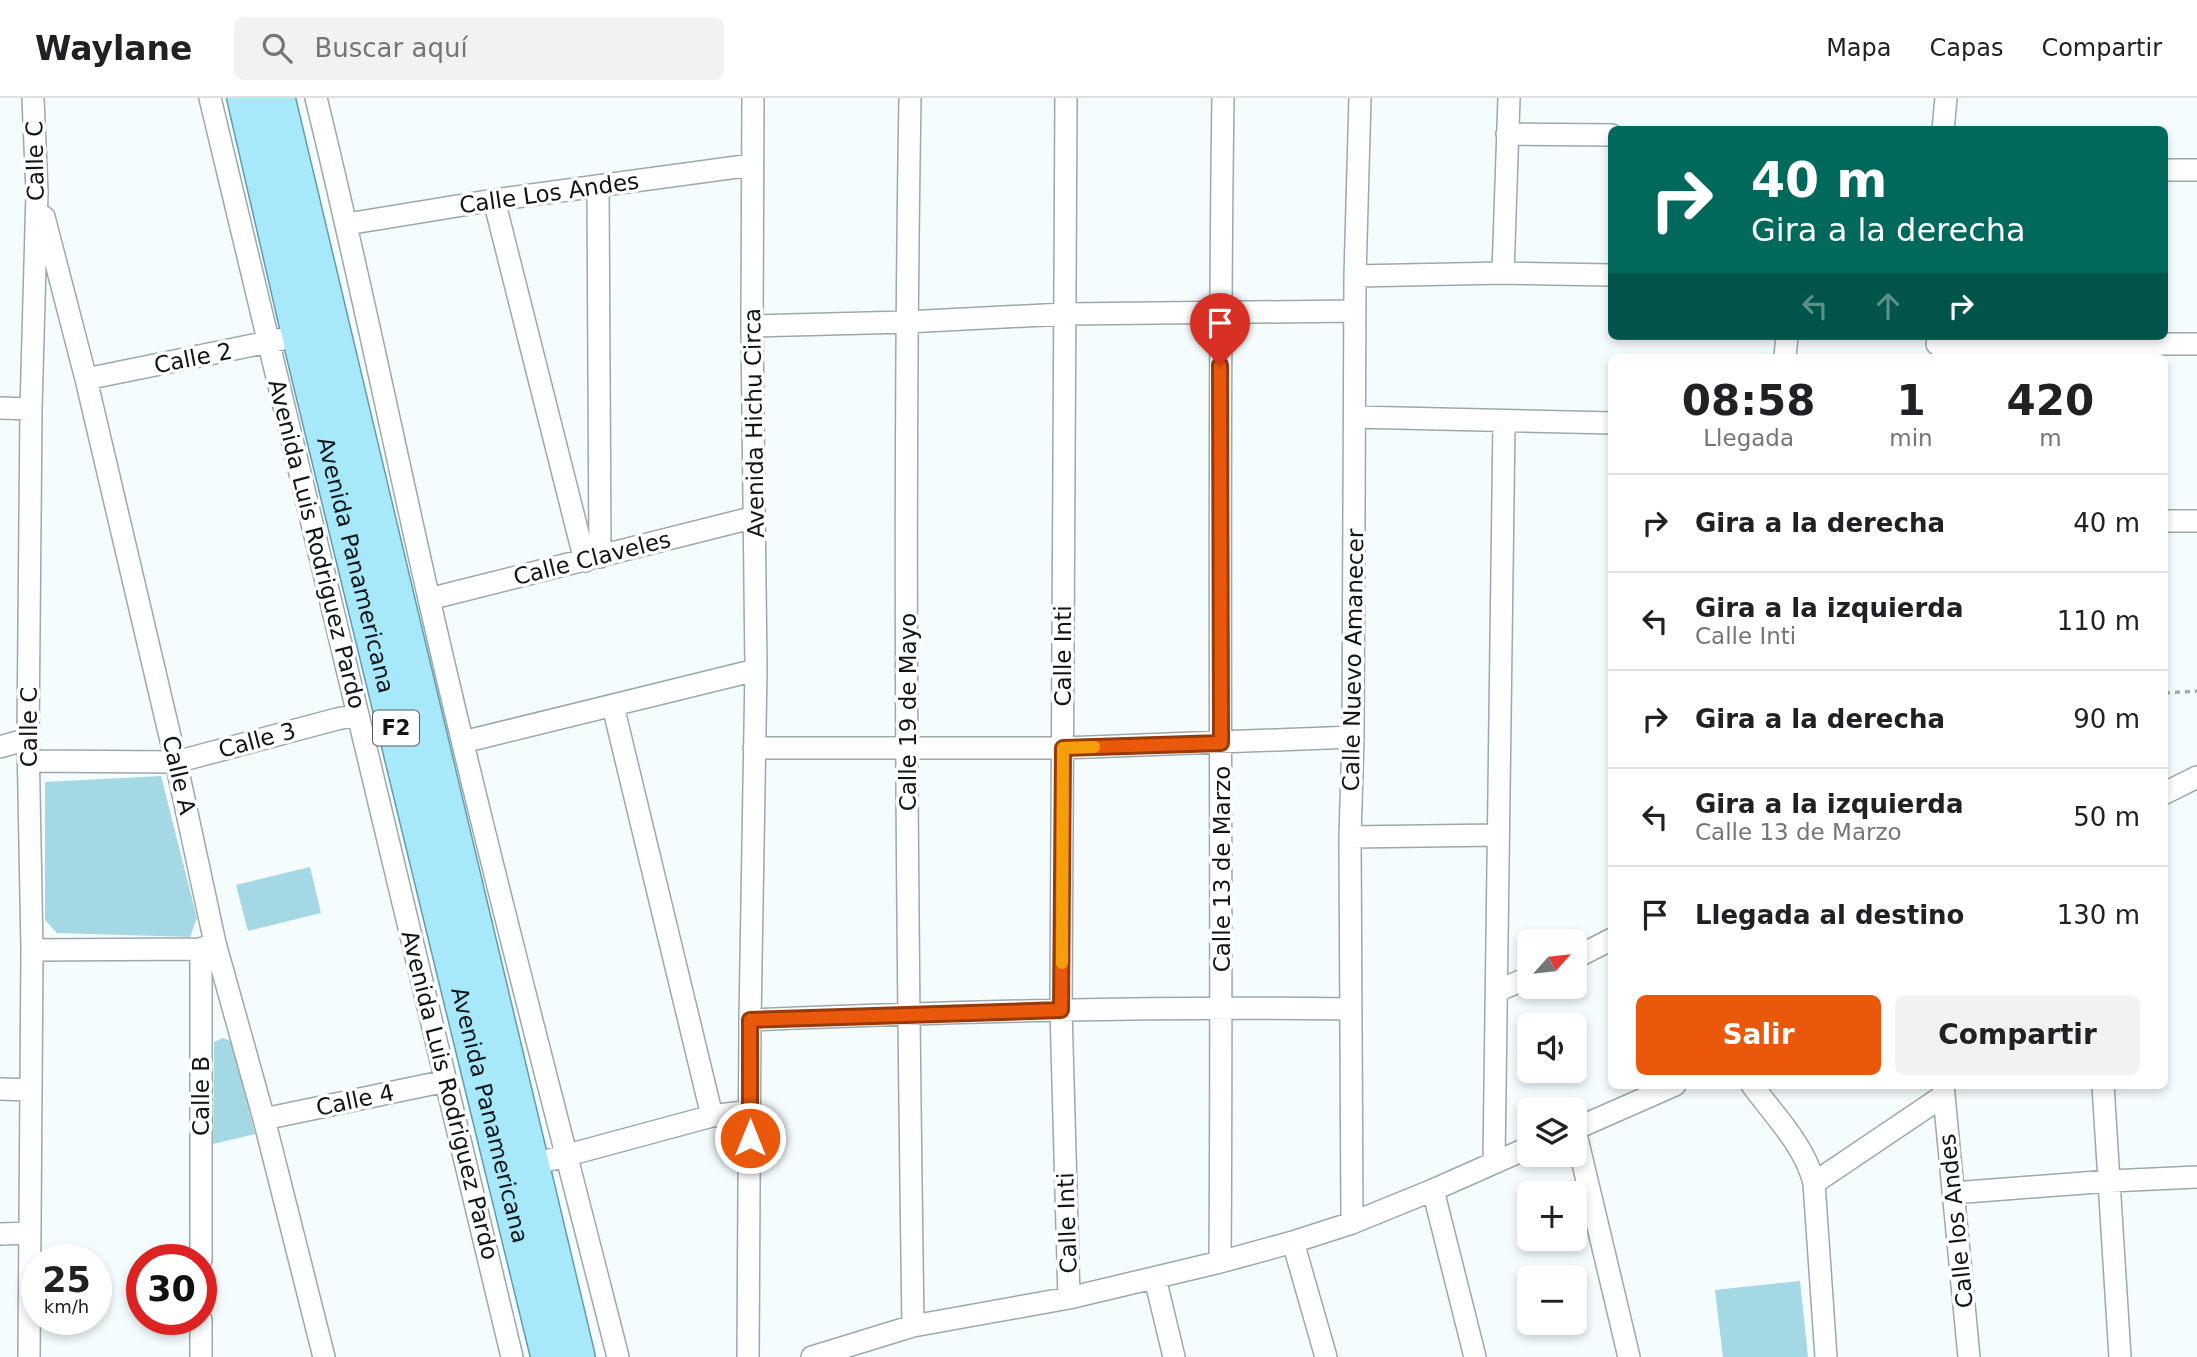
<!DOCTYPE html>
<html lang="es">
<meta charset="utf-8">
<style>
:root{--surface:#fff;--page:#f2f2f2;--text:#202124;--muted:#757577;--line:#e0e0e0;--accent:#ea580c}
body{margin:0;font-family:"DejaVu Sans",sans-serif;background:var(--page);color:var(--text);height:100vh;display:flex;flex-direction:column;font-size:26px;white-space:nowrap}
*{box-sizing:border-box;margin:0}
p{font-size:23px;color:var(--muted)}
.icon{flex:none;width:38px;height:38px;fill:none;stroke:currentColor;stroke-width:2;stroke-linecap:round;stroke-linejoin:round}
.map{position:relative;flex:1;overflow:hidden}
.drawer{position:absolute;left:1608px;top:256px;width:560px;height:735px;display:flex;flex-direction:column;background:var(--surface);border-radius:10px;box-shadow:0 4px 10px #0003}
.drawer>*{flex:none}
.top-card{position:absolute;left:1608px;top:28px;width:560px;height:214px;border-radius:10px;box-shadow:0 4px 10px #0003;background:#00695c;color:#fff;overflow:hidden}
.needle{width:46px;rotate:63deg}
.controls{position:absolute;left:1517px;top:831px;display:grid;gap:14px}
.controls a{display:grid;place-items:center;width:70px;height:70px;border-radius:10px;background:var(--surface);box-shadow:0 4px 10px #0003;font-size:35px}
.speed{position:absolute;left:21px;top:1146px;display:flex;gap:14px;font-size:35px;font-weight:700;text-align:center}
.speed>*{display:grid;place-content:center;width:91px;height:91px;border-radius:50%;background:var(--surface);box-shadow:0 4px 10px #0003;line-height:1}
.speed small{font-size:18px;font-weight:400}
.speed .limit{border:10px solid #d22;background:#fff;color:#111}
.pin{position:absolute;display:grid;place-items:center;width:60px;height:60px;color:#fff;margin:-72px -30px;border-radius:50% 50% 50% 0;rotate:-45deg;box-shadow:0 0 7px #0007}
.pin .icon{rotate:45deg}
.me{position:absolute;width:77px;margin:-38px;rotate:0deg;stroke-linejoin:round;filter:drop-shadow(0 0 5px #0008)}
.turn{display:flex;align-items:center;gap:24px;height:147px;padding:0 28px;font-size:32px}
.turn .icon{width:91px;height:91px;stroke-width:2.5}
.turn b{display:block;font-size:49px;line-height:60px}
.lanes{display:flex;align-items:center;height:66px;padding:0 28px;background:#0003;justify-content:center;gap:35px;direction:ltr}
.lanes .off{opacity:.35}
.eta{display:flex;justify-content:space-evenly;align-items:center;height:119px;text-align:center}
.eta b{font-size:42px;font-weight:800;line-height:49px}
.cta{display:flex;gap:14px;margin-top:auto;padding:14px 28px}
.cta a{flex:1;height:80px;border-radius:10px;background:var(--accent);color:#fff;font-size:28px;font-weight:800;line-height:80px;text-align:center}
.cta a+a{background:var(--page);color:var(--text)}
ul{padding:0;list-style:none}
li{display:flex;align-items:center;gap:21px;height:98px;padding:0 28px;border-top:2px solid var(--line)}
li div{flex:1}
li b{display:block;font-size:26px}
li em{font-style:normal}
header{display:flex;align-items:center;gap:42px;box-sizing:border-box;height:98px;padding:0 35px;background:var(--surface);border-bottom:2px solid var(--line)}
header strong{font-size:33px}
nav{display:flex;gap:38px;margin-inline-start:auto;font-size:24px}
.search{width:490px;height:63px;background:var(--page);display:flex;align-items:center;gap:18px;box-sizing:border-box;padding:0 24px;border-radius:10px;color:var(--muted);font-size:26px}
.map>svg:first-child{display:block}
.green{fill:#a5d8e5}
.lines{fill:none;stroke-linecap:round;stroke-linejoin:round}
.minor-casing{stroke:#9ca8ac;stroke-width:24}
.trunk-casing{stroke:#649ba9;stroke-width:38}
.path{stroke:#a3aaac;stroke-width:3.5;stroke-dasharray:5 5;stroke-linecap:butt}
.minor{stroke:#fff;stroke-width:21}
.trunk{stroke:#a7e8fa;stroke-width:35}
.route-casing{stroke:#983908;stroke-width:18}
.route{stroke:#ea580c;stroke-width:12}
.slow{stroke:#f59e0b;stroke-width:12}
.labels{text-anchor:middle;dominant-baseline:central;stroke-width:7;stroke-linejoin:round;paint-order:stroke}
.shield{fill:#fff;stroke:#585b5c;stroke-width:2}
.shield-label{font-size:21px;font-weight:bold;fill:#101516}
.street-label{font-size:23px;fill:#101516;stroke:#fff}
</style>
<header>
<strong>Waylane</strong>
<div class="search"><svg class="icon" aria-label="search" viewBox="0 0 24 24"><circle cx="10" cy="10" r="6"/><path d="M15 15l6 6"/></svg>Buscar aquí</div>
<nav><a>Mapa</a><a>Capas</a><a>Compartir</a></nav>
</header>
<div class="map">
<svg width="2197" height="1259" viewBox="0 0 2197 1259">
<rect width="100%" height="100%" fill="#f4fcfe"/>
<path class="green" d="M161,678L197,820L190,839L57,835L45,822V684Z
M310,769L321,815L248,833L236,787Z
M223,940L232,944L255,1036L213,1046L214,944Z
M1800,1183L1808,1259H1723L1715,1192Z"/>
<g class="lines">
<g class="minor-casing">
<path id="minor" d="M210,0L512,1259
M316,0C357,166 391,334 429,501C487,755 554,1007 618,1259
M910,0C903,409 907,819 913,1228
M1066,0L1061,912L1069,1200
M1943,32L1946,0
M1507,36L1612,37
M2165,72H2197
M598,88L600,459
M494,102L585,463
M44,119L86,281L176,664L215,845L264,1021L324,1259
M347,126L494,102L752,67
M1503,175L1509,0
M1355,178L1503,175L1612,177
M752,228L906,224L1064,216L1355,213
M1937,246H2197
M1785,259L1787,238
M86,281L283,241
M0,310L31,311
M1355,319L1612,325
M2165,423H2197
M429,501L755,419
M613,608L712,1018
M463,644L756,572
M0,649L28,641
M754,650H1063L1353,639
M29,663L176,664L337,621L358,617
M2165,695L2197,679
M1350,739L1498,737
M32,852L201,851
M1575,860L1612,841
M1497,893L1530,879
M750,922C950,914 1150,908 1350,911
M1752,987C1774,1017 1805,1048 1814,1085L1826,1259
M1943,987L1969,1259
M2103,987L2120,1259
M0,991L31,992
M264,1021L446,983
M1575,1031L1675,987
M1575,1032L1629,1259
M1494,1064L1504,323
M531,1067L712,1018L750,1013
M1814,1085L1943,998
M1433,1092L1475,1259
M1953,1095L2110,1083L2197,1079
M1352,1125L1350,739L1353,639L1355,178L1360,0
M0,1136L30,1135
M1293,1144L1326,1259
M201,1162V851L215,845
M1220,1164C1223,776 1217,388 1223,0
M1155,1180L1174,1259
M201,1222V1259
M29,1259L32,852L28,641L31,311L37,94L33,0
M748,1259L750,922L756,572L752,228L753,0
M812,1259L913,1228L1069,1200L1220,1164L1293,1144L1352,1125L1433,1092L1530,1049"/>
</g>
<g class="trunk-casing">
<g id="trunk">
<path id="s1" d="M245,0L300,238L549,1259"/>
<path d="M277,0L577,1259"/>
</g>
</g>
<path class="path" d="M2165,595L2197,593"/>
<use href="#minor" class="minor"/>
<use href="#trunk" class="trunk"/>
</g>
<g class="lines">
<g class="route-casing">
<path id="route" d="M750,1040V922L1061,912L1063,650L1221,645L1220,267"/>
</g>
<use href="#route" class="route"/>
<path class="slow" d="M1062,865L1063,650L1094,649"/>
</g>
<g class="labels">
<rect class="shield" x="373" y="612.5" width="46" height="35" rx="5"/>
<g class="shield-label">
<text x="396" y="630">F2</text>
</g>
<g class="street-label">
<text transform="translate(35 63) rotate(-91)">Calle C</text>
<text transform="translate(549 95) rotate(-8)">Calle Los Andes</text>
<text transform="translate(193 260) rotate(-11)">Calle 2</text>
<text transform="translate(754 325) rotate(-91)">Avenida Hichu Circa</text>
<text transform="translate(317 446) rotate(76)">Avenida Luis Rodriguez Pardo</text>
<text transform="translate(592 460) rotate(-14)">Calle Claveles</text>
<text stroke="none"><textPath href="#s1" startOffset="480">Avenida Panamericana</textPath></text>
<text transform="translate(1063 558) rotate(-90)">Calle Inti</text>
<text transform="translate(1353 562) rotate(-89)">Calle Nuevo Amanecer</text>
<text transform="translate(908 614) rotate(-90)">Calle 19 de Mayo</text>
<text transform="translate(29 629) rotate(-90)">Calle C</text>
<text transform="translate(257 642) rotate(-15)">Calle 3</text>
<text transform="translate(179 677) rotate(77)">Calle A</text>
<text transform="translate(1222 771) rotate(-90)">Calle 13 de Marzo</text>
<text transform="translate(450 997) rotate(76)">Avenida Luis Rodriguez Pardo</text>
<text transform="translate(201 998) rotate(-90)">Calle B</text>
<text transform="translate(355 1002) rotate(-12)">Calle 4</text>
<text stroke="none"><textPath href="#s1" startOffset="1046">Avenida Panamericana</textPath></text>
<text transform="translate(1956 1123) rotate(-96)">Calle los Andes</text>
<text transform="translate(1067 1125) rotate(-92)">Calle Inti</text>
</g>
</g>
</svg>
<div class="controls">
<a><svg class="needle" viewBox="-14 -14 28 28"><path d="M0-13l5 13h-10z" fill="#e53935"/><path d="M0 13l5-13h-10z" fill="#757577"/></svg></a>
<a><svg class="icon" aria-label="sound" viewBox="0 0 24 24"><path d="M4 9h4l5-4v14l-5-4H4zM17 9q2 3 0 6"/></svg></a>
<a><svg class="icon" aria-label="layers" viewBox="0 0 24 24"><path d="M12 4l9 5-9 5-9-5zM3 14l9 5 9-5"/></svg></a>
<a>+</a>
<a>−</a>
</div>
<div class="speed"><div>25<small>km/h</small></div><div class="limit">30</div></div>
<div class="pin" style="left:1220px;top:267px;background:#d93025"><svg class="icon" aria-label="arrive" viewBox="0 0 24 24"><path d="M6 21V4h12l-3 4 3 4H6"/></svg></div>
<svg class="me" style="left:750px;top:1040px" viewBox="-20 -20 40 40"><circle r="17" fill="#ea580c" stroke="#fff" stroke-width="3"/><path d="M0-11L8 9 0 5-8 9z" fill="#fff"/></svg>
<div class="top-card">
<div class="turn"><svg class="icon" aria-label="right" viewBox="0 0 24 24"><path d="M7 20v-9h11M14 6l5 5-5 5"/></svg><div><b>40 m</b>Gira a la derecha</div></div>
<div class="lanes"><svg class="icon off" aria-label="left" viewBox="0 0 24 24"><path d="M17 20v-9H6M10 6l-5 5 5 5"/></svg><svg class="icon off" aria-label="ahead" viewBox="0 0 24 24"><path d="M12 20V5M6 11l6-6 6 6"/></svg><svg class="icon" aria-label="right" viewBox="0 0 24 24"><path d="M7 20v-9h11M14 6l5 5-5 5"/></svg></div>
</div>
<section class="drawer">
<div class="eta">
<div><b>08:58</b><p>Llegada</p></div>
<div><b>1</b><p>min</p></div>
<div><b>420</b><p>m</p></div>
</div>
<ul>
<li><svg class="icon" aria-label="right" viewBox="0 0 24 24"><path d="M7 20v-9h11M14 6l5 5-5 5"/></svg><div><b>Gira a la derecha</b></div><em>40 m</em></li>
<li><svg class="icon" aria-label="left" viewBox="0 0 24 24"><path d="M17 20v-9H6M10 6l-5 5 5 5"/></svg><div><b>Gira a la izquierda</b><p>Calle Inti</p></div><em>110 m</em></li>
<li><svg class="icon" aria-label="right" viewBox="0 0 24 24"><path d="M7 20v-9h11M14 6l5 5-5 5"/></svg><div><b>Gira a la derecha</b></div><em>90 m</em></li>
<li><svg class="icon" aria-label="left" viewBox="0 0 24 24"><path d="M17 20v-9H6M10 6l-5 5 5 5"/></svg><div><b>Gira a la izquierda</b><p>Calle 13 de Marzo</p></div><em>50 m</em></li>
<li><svg class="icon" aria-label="arrive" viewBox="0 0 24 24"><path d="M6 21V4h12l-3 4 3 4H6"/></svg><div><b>Llegada al destino</b></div><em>130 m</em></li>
</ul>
<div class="cta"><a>Salir</a><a>Compartir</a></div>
</section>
</div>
